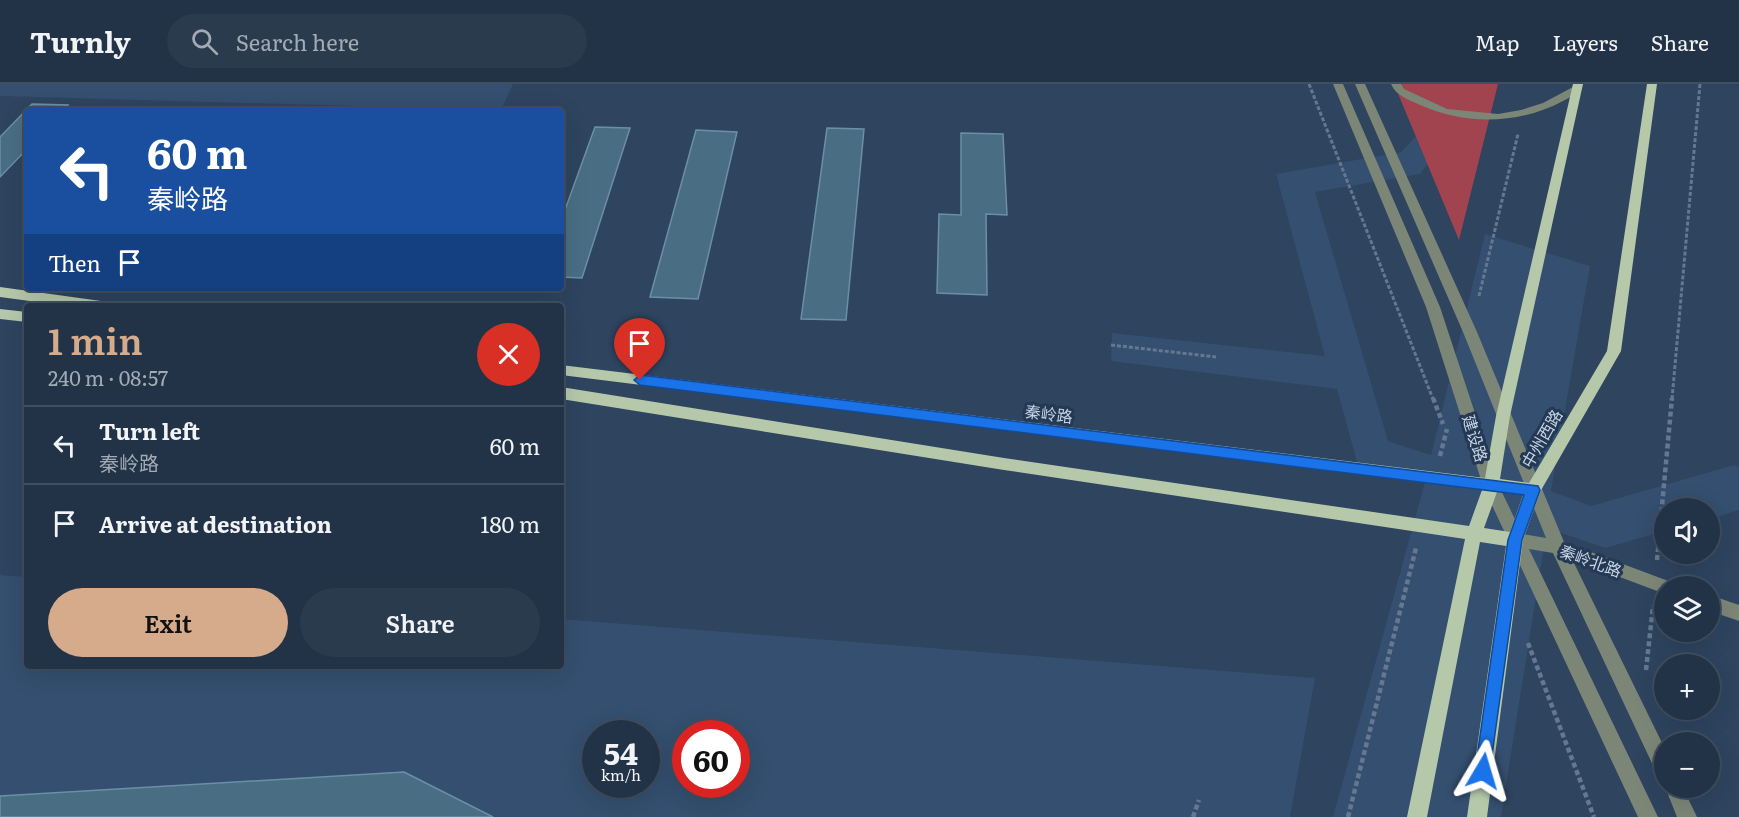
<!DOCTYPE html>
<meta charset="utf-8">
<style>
:root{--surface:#223347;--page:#2a3b4e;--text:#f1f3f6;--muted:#a2aab4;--line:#3f4e60;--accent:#d6ab8b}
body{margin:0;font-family:Literata,"Noto Sans SC",serif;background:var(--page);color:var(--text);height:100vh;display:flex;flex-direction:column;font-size:22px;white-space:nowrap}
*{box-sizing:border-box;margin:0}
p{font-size:20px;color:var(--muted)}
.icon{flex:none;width:33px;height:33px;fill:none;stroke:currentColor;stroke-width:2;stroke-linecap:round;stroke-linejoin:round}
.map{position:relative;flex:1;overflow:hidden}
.panel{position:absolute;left:24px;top:219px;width:540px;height:366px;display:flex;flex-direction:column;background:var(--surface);border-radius:6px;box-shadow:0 6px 24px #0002,0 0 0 2px var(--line)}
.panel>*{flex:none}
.hud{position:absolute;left:24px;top:24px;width:540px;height:183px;border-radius:6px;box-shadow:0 6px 24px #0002,0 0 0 2px var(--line);background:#1a4fa0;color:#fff;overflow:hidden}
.buttons{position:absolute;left:1654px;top:414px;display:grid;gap:12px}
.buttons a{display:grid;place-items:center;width:66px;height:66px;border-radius:50%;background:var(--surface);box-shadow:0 6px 24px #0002,0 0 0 2px var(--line);font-size:30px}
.speed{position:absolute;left:582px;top:636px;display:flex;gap:12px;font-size:30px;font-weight:700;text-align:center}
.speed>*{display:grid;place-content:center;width:78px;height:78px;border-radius:50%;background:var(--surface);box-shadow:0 6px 24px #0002,0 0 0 2px var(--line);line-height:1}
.speed small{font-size:15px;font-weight:400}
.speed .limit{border:9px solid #d22;background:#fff;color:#111}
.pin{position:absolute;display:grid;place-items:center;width:51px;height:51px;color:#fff;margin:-62px -26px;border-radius:50% 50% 50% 0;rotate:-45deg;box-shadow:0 0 6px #0007}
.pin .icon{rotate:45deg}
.me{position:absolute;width:66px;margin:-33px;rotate:7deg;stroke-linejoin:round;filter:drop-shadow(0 0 4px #0008)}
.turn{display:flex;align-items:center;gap:21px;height:126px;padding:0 24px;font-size:27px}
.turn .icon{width:78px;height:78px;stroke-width:2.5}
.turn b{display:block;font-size:42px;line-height:51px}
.then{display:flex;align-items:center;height:57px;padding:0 24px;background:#0003;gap:12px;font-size:22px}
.round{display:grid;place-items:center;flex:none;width:63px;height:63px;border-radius:32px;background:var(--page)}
.overview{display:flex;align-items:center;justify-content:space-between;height:102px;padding:0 24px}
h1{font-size:36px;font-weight:600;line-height:45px;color:var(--accent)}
.action{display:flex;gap:12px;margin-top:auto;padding:12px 24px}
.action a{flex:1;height:69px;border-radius:36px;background:var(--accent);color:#111;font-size:24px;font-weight:600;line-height:69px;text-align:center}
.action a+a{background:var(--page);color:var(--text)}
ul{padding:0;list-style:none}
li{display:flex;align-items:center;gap:18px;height:78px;padding:0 24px;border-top:2px solid var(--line)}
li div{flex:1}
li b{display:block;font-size:22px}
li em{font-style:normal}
header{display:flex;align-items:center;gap:36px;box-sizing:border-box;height:84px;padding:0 30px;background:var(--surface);border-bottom:2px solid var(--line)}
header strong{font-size:28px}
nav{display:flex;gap:33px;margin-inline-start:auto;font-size:21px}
.search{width:420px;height:54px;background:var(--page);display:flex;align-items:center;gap:15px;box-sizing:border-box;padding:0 21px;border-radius:33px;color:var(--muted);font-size:22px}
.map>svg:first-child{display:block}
.built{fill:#344f6f;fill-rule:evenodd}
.green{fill:#a14450}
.building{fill:#496e84;stroke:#6a90a6;stroke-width:1.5}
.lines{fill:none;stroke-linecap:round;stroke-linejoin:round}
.path-far1{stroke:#667890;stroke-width:3;stroke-dasharray:4 2;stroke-linecap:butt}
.path{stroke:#667890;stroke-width:4.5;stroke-dasharray:5 3;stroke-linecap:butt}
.minor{fill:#7c8677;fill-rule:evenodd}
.major{fill:#b5c8aa;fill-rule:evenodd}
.route{fill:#1a73e8;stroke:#114b97;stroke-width:1.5}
.labels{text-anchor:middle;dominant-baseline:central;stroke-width:6;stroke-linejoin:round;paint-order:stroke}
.street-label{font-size:16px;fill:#c7d4e5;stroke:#243954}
</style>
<header>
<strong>Turnly</strong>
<div class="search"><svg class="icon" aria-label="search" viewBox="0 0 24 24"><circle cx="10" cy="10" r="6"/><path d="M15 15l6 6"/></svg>Search here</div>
<nav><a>Map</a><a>Layers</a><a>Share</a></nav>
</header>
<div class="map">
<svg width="1739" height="733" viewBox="0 0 1739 733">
<rect width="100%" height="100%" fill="#2e445f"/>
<path class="built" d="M0,0H513L501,26L0,12Z
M1465,0L1489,2L1420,90L1315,108L1388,357L1431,371L1485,150L1590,182L1551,407L1591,422L1734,381L1739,383V426L1710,435V424H1665V447L1605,464L1547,444L1501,733H1333L1425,398L1357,378L1337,305L1111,277L1112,249L1325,272L1276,90L1401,68Z
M0,491L27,493V582H561V535L1315,594L1290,733H0ZM596,650H646V700H596ZM686,650H736V700H686Z"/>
<path class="green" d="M1394,0H1498L1459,156Z"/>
<path class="building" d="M32,20L68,21L63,27H27V65L0,93V53Z
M595,43L630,44L582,194L561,193V137Z
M827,44L864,45L846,236L801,235Z
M696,46L737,48L698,215L650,213Z
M961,49L1003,50L1007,131L986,130L987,211L937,209L939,130L961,131Z
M404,688L493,733H0V712Z"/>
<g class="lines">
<path class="path-far1" d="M1309,0L1433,315
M1479,212L1518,50
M1111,261L1216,273
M1672,315L1700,0"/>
<path class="path" d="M1433,314L1443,340
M1440,372L1447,345
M1657,476L1672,314
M1528,559L1594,733
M1646,586L1653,522
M1193,733L1199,716
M1348,733L1416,464"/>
<path class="minor" d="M1333,0H1343L1440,223L1499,402L1522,450L1546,454L1463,248L1355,0H1365L1477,248L1564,458L1671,498L1673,502H1665V510L1572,475L1665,665V694L1658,692L1553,469L1529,465L1658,733H1638L1483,402L1426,223Z
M1391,0H1401L1404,5L1447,25L1498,30L1521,26L1543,19L1573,3L1577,2L1582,5C1577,10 1570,13 1563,17C1518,41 1465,41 1420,21C1408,15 1396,12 1391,0Z
M1710,511L1739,521V537L1710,527Z
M1665,703L1683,704L1697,733H1677Z"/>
<path class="major" d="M1573,0H1583L1510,332L1500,395L1529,399L1607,267L1647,0H1657L1621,267L1540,408L1523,456L1487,733H1467L1506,462L1480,458L1427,733H1407L1465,455L1004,386L561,315V303L1004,374L1469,442L1482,406L561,291V281L1485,394L1496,332ZM1497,408L1523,411L1510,448L1484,444Z
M0,203L101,217L108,222H67L0,213Z
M0,225L27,228V238L0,235Z"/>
</g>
<path class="route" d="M640,291L1538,402L1540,406L1522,456L1489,693L1483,696L1477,693L1475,687L1508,456L1524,411L640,301L634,296Z"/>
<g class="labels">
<g class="street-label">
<text transform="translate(1049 329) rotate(7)">秦岭路</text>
<text transform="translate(1476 354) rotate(73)">建设路</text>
<text transform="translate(1541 354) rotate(-60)">中州西路</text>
<text transform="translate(1591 476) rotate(20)">秦岭北路</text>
</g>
</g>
</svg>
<div class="buttons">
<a><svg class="icon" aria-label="sound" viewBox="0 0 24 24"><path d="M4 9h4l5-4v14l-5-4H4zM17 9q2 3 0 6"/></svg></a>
<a><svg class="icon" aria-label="layers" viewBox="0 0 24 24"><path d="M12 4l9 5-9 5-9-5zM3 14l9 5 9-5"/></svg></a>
<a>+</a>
<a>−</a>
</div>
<div class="speed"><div>54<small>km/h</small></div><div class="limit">60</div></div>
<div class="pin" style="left:640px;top:296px;background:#d93025"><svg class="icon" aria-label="arrive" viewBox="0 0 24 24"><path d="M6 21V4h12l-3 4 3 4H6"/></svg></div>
<svg class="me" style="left:1483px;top:687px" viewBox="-20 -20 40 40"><path d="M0-17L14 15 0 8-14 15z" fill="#1a73e8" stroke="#fff" stroke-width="4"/></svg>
<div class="hud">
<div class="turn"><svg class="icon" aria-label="left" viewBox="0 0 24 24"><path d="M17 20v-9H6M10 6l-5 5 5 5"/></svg><div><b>60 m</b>秦岭路</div></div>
<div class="then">Then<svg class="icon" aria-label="arrive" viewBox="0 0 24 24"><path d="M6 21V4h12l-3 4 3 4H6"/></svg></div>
</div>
<section class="panel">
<div class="overview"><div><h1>1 min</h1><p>240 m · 08:57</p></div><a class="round" style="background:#d93025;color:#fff"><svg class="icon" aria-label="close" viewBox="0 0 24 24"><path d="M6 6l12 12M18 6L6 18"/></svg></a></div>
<ul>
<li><svg class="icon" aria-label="left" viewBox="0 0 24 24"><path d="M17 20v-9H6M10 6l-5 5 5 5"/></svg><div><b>Turn left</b><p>秦岭路</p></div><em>60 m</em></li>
<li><svg class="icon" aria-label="arrive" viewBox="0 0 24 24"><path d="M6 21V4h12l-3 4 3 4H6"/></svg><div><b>Arrive at destination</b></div><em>180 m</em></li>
</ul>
<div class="action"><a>Exit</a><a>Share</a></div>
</section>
</div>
